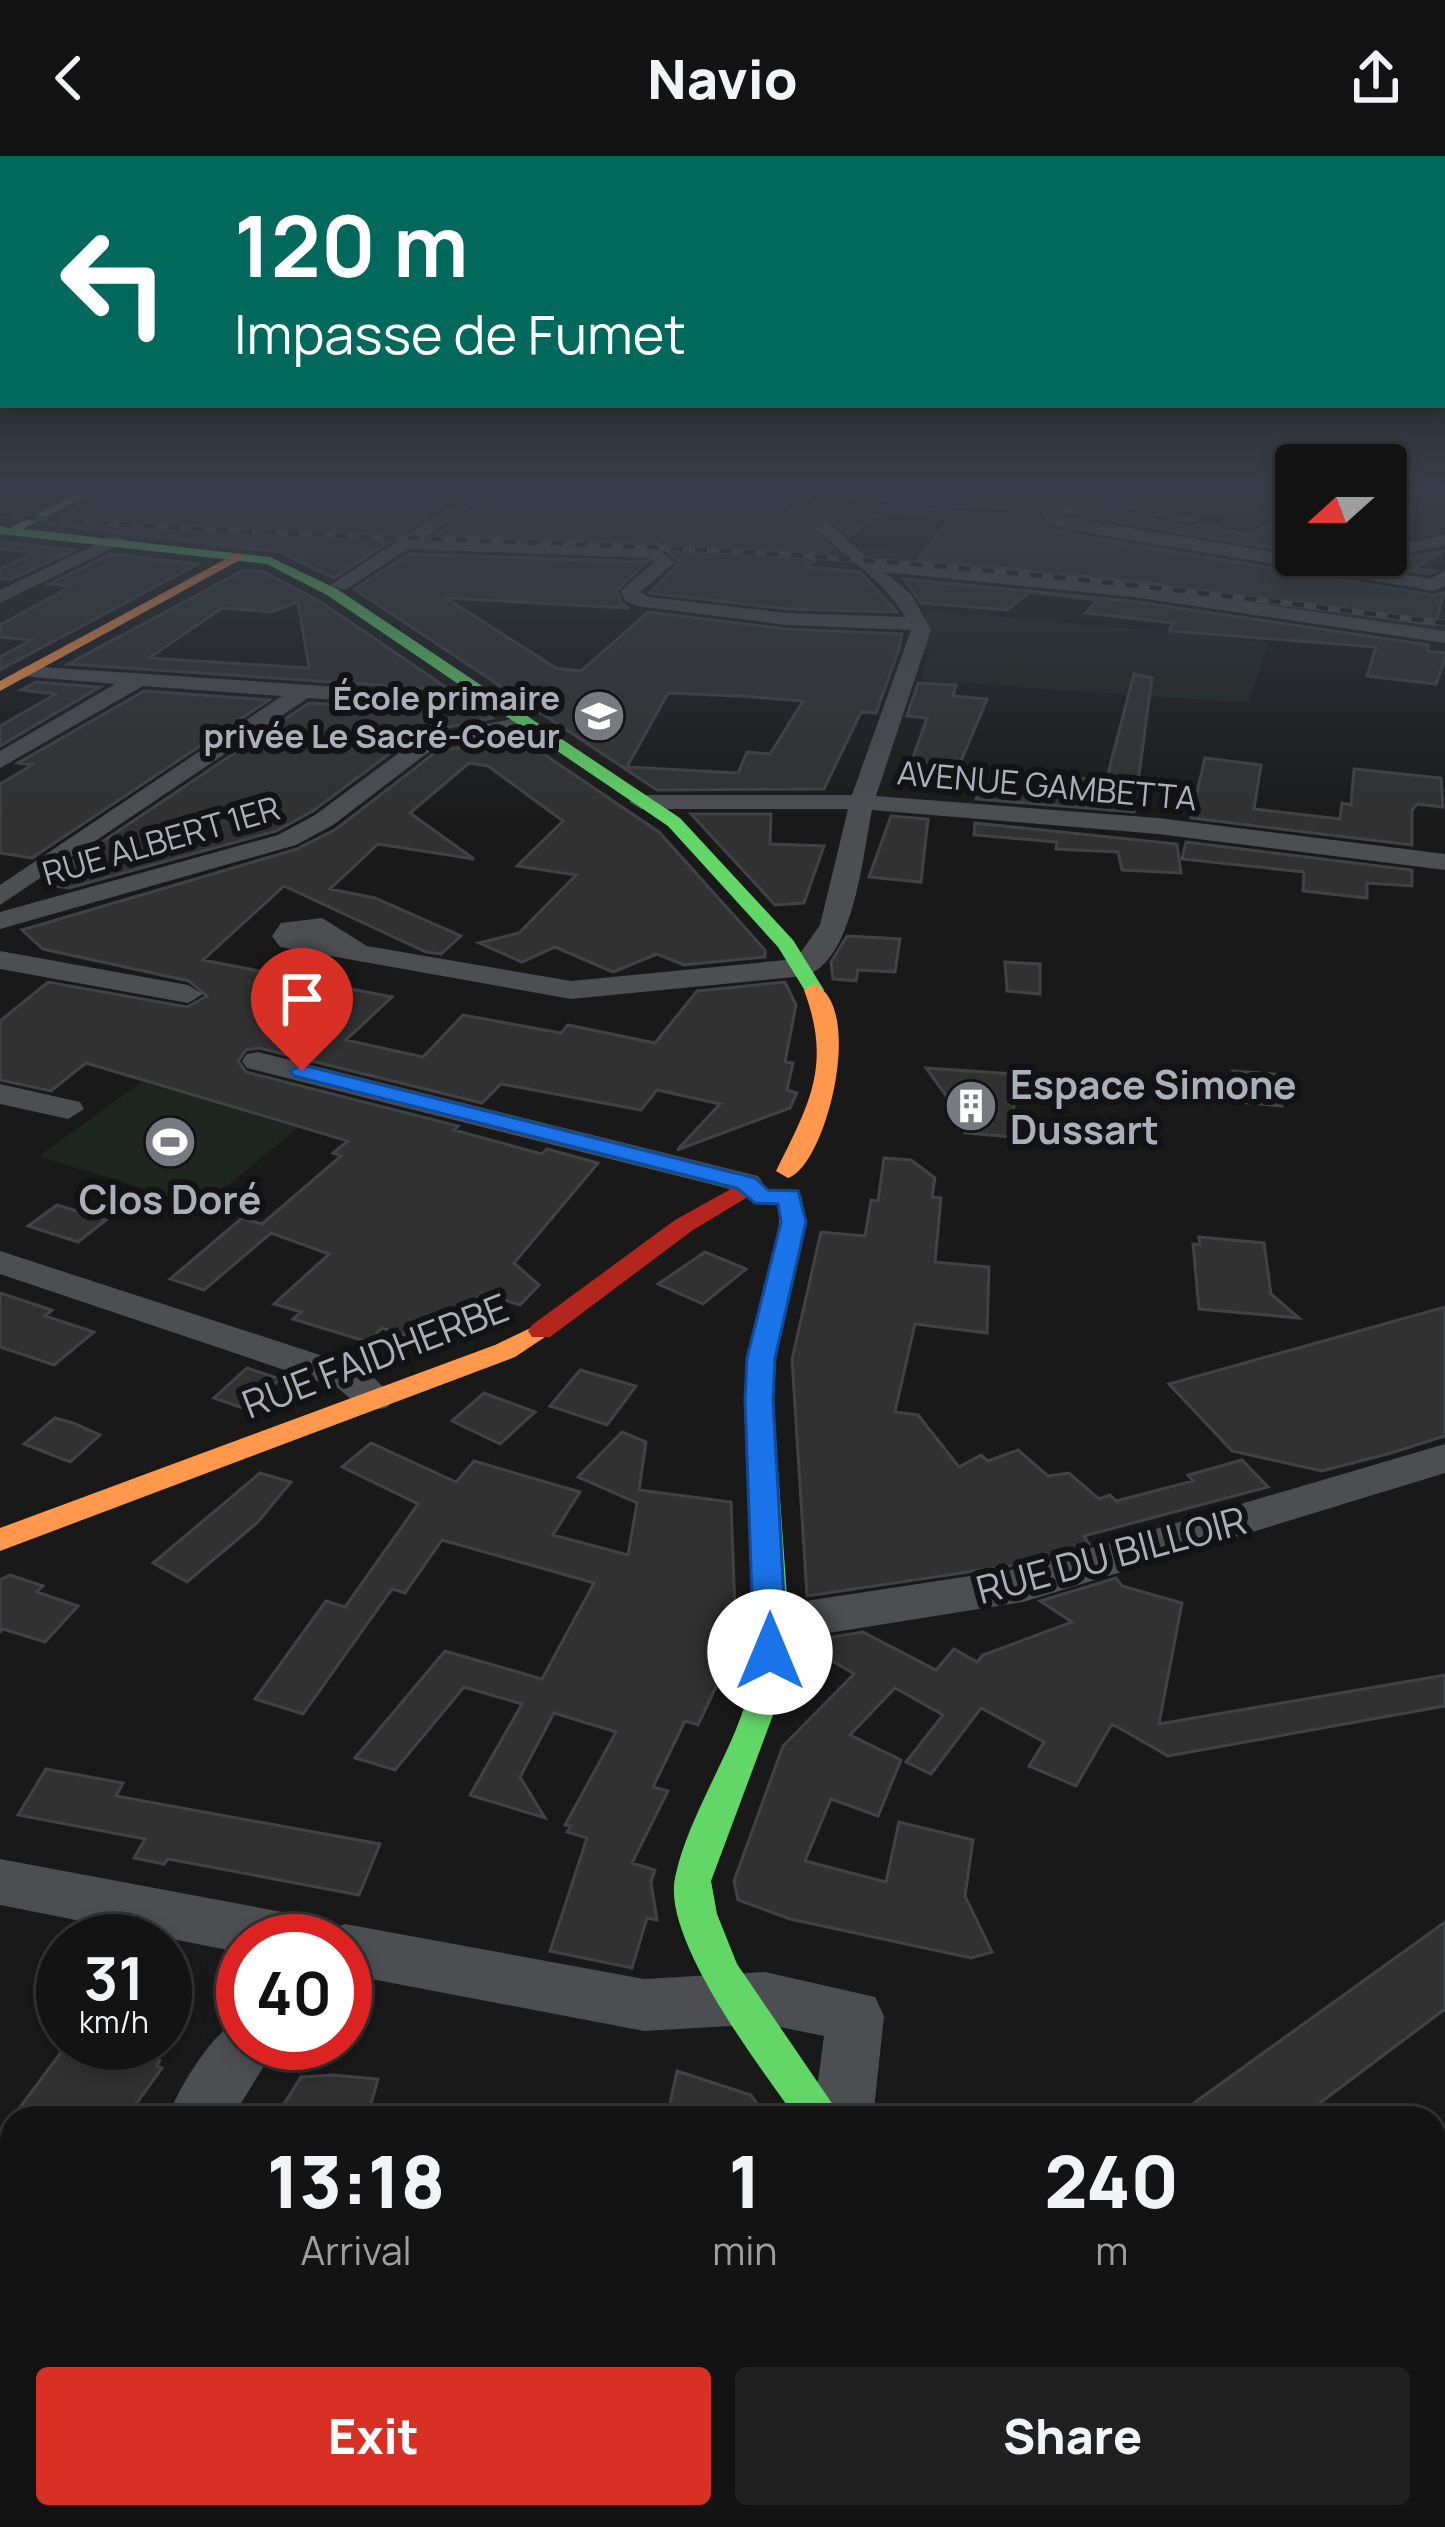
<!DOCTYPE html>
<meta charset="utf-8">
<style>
:root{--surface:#131313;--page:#202021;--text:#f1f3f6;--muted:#9d9ea0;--line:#323233;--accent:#d93025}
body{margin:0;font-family:Manrope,sans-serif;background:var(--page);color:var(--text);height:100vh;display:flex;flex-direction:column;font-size:45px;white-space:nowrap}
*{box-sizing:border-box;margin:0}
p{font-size:39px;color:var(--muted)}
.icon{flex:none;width:66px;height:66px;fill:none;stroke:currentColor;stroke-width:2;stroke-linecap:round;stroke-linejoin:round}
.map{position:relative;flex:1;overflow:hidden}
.panel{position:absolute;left:0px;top:1950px;width:1446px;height:423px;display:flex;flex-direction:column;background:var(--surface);border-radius:36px 36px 0 0;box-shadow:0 6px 18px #0003,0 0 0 3px var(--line)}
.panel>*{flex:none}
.hud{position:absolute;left:0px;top:0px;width:1446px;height:252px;box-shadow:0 6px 18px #0003,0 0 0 3px var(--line);background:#00695c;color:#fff;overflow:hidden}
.needle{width:78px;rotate:249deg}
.controls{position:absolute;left:1275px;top:288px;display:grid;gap:24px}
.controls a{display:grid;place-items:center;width:132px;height:132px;border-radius:12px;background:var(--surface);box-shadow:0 6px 18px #0003,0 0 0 3px var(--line);font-size:60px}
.speed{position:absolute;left:36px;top:1758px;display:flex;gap:24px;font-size:60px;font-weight:700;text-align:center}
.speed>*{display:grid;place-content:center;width:156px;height:156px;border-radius:50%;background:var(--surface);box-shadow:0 6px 18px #0003,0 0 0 3px var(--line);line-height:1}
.speed small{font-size:30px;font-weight:400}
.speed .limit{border:18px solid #d22;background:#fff;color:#111}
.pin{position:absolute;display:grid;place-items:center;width:102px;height:102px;color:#fff;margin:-123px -51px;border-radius:50% 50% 50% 0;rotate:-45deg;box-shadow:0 0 12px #0007}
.pin .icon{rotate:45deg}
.me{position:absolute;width:132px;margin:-66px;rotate:0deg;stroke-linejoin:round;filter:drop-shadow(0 0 9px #0008)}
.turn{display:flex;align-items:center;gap:42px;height:252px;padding:0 36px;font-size:54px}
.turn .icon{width:156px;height:156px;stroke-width:2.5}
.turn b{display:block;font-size:84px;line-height:102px}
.eta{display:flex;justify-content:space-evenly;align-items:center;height:204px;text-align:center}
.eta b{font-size:72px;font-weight:800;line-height:84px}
.cta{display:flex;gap:24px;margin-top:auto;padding:24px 36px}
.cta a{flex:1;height:138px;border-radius:12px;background:var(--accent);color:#fff;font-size:48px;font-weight:800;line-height:138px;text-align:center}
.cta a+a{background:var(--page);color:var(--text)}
header{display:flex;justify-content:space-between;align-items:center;height:156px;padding:0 36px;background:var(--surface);font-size:54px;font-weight:800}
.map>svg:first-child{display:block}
.built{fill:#232325}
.green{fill:#1f2620}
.building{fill:#313131;stroke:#414245;stroke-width:3;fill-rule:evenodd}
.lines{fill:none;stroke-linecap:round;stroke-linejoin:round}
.street{fill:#4d4e52;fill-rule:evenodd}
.fast{fill:#63d668;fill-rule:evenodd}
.slow{fill:#ff974d;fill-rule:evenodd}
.jam{fill:#b3261e;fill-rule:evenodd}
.rail-casing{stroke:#4e4e50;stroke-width:6}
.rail{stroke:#131315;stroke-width:4.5;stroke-dasharray:12;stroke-linecap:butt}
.route{fill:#1a73e8;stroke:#114b97;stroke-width:3}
.labels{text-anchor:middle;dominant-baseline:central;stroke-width:12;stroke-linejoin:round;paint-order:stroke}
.far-poi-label{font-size:33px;font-weight:bold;fill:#abafb9;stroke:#131315;text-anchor:end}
.far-street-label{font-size:33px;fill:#abafb9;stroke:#131315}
.poi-label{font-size:39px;font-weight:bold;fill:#abafb9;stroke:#131315;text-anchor:start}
.street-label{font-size:39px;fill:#abafb9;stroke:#131315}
</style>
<header><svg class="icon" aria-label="back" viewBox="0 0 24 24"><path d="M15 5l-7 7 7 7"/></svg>Navio<svg class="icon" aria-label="share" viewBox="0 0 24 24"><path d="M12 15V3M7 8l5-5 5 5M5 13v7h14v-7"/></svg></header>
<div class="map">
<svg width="1445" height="2371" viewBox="0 0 1445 2371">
<rect width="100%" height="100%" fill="#191919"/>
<path class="built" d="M0,346L899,394L1086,411L1445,452V479L913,409L797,401L289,383L249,398L109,380L117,376L0,366Z"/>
<path class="green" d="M1094,337H1296V356L1283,358L1296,365L1269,373L1192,356L1181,360L1091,340Z
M930,454L1268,486L1249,547L921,524L928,498L936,494L919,492L928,471L923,457Z
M142,926L298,972L201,1051L39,1000Z"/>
<path class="building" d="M101,337H463L334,422L280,396L51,368Z
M494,337H792L786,349L832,392L806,411L860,416L897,456L787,453L650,437L680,406L658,388L437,379Z
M956,337H1059L1062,341L1190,372L1200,367L1242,378L1296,363V396L1084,360L1086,353L1074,345Z
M817,342L826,346L889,351L849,380L813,346Z
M892,351L1040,361L1046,371L1087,381L1433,439L1444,436L1435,469L1132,425L918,404L950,362L892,356Z
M0,386L74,394L10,424L0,423V413L34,397L0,393Z
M1444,395L1415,412L1436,415L1429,418L1316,399H1374L1387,406Z
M111,398L198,408L0,514V501L31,484L0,481V469L72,430L49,428Z
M409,398L647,406L617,434L621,447L629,452L446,442L556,512L581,515L648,456L786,473L902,478L899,493L876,557L861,556L824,633L657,634L354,433ZM668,537L739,540L803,545L770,598L747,596L738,617L627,611Z
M244,414L263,416L321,446L450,534L68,508ZM298,446L309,512L149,502L222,452L271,456Z
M904,423L1131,445L1429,489L1427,495L1445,497V503L1436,528L1367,520L1376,491L1169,475L1173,467L1086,457L1097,444L1030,436L1007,454L921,447Z
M1134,518L1152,522L1134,656L976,643L977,634L1052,641L1055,620L1106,625Z
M36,526L100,531L0,590V570L56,538L21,534Z
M918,527L956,529L953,540L987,543L954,622L907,618L927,562L907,560Z
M144,535L269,544L32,702L0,697V628L32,609L18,607Z
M309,547L482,556L492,562L416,578L313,655L276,675L69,732L49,729L78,709L69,708Z
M517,580L659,676L765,794V801L684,809L657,798L613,816L555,791L522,806L479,787L519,777L576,719L517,710L563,665L488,610L469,607L410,657L474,703L378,688L330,733L375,742L461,780L441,798L426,796L284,730L203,804L392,841L346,884L423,901L463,859L561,877L568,869L655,887L697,835L785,826L796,849L785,906L793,907L787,934L797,937L790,952L677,994L720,948L657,934L641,954L501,928L482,947L259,892L246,894L238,905L246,916L458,970L454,974L542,998L547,993L598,1007L514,1107L539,1129L520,1149L482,1137L435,1188L382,1172L368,1186L293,1163L301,1156L274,1148L329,1098L271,1077L204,1134L170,1123L242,1062L262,1068L341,1000L333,997L348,985L86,907L51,935L0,924V865L48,826L187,851L207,840L189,825L43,793L22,774L297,693L336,673L436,596Z
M1205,602L1261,609L1254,653L1340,663L1342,647L1351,649L1354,613L1441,622L1443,651L1417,648L1412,654V689L1191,662Z
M691,658H771L770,688L824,690L804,747L775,749Z
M891,660L928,663L921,726L869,721Z
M975,667L1177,688L1181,717L1122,714L1118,696L1056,693L1057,686L974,679Z
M1186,686L1412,714V730L1367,727V742L1303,735L1304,716L1182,703Z
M847,780L900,783L895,816L858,814L856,825L833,823L831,806Z
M1005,806L1040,808V838L1007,835Z
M926,912L1089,923V936L1014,946L1013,981L965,977L966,967Z
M1233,915L1275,918L1282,950L1238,946Z
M884,1002L911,1004L935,1022L932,1041L941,1042L935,1106L989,1111L987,1177L915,1168L895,1256L918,1259L959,1311L981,1299L988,1305L1018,1294L1048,1320L1069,1317L1099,1343L1110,1339L1116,1345L1193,1325L1188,1319L1242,1304L1268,1331L1084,1380L1089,1388L1022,1408L807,1440L792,1203L821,1076L865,1080L871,1044L878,1045Z
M57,1049L106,1064L78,1086L28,1070Z
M1199,1081L1264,1087L1271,1138L1299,1162L1199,1153L1193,1088L1200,1089Z
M705,1096L746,1113L703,1148L658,1128Z
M0,1137L52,1154L45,1160L94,1176L54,1209L0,1191Z
M1445,1151V1280L1391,1297L1322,1315L1232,1295L1169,1228Z
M247,1212L280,1223L248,1254L214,1242Z
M580,1214L636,1230L607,1269L550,1250Z
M484,1237L535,1256L500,1288L452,1265Z
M55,1262L73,1267L100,1279L70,1306L24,1288Z
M622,1276L646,1286L639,1334L731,1346L735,1455L731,1518L723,1516L698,1569L685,1565L653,1631L668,1635L632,1707L655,1714L651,1726L657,1764L647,1762L632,1812L550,1795L587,1682L567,1676L571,1670L565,1669L616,1576L554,1557L520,1621L545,1662L470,1639L522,1548L464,1531L395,1614L355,1602L445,1495L542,1523L594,1427L442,1384L405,1437L392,1433L303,1558L255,1543L326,1445L345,1451L418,1348L342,1311L371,1287L456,1326L474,1305L580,1336L553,1379L628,1399L637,1347L578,1321Z
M260,1317L291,1326L258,1366L187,1426L153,1407Z
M10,1419L43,1430L37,1436L78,1450L45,1486L3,1473L0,1476V1424Z
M1116,1422L1122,1430L1182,1447L1159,1568L1445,1519V1550L1168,1600L1112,1568L1076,1630L1029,1610L1044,1586L981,1552L931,1618L906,1606L943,1559L895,1532L850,1579L901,1604L878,1660L831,1643L805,1705L886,1726L899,1666L973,1684L965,1740L992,1796L971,1802L790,1763L738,1744L734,1725L783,1590L854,1518L811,1492L813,1484L863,1476L936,1514L954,1493L977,1506L983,1499L1072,1466L1040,1445Z
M46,1613L123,1627L116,1640L380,1688L359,1739L168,1703L164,1708L134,1702L145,1683L18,1659Z
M1445,1766V1853L1300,1962H1173Z
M68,1887H157L149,1898L160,1904L157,1910L162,1912L126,1962H12Z
M677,1915L751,1939L767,1962H667Z
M332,1919L378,1923L367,1962H275L301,1921Z"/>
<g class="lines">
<path class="street" d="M471,337H490L423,383L658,393L675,406L640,436L648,441L787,457L905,461C883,419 821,385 789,346L798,337H816L807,346L869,404L1132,429L1445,475V487L1132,441L884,416L911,438L931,474L876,640L1158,662L1445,698V714L1158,678L872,654C863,697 854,807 804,820L571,843L280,791L272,780L281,767L322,762L367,790L571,825L796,803L820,769L848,653H641L629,646L641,639H852L911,474L787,469L637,450L625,445L621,435L654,406L648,402L408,393L345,434L329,430Z
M818,337H893L1074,349L1082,354L1080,358L1060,360L1430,423L1445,415V430L1434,435L1088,377L1047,367L1043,357L826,342Z
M1063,337H1092L1199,363L1191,368Z
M1445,379V389L1386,402L1378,399H1386V392Z
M114,380L129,384L0,447V434Z
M27,510L460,539L492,536L503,543L492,550L460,553L308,542L0,749V729L282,540L143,530L0,612V595L115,528L20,520L16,516Z
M526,560L537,567L534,572L434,592L333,669L296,689L0,773V756L278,679L315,659L419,582Z
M0,795L188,829L203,838L188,847L0,813Z
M258,896L758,1020L763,1027L758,1034L746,1037L247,912L242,905L247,898Z
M0,928L80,946L84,953L68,963L0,948Z
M0,1095L366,1214L394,1242L388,1251C365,1258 355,1247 338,1232L0,1118Z
M1445,1288V1317L1023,1446L772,1486L756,1480L749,1468L756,1456L772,1450L1023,1412Z
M0,1703L304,1760L323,1768L327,1775L345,1768L644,1823L765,1816L875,1841L884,1860L873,1962H813L824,1880L765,1868L644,1875L345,1818V1785H243V1797L0,1749Z
M243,1862V1887H278L232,1962H167C180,1931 211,1875 243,1862Z
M12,2198V2278L0,2283V2203Z
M897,2361H967L966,2371H896Z"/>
<path class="fast" d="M78,337H92L23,373L270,401L337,433L680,662L793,784L824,834L821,838H807L778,791L668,670L327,439L267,408L0,378V370L10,372Z
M789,1033L801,1040L806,1065L775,1202L773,1244L788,1455L785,1527L711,1725L717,1758L737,1808L842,1962H796C761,1912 662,1784 675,1722C687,1660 738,1589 751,1527C772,1433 739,1308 747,1208C752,1152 788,1097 777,1040Z"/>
<path class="slow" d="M237,397L247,400L0,535V525Z
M814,828C866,850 826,1010 788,1022L776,1015C810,947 832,909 804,834Z
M541,1167L554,1175L515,1201L0,1395V1372L495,1189Z"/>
<path class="jam" d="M747,1024L756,1026L759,1031L756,1036L693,1074L550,1181H532L528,1175L532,1169L675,1064Z"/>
<g class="rail-casing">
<path id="rail" d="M0,359C241,381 482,382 724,395C965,408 1205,436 1445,467"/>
</g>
<use href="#rail" class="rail"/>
</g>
<linearGradient id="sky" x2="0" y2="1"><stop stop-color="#0e0e0e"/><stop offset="0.5" stop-color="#383e49"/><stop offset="1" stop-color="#383e49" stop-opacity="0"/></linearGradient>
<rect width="1445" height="669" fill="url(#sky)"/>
<path class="route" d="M302,909L755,1022L768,1034L798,1035L806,1066L775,1202L773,1244L787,1496L782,1504L770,1508L759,1504L754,1496L745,1244L747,1202L781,1066L778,1048L755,1047L737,1032L294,920L290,915Z"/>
<defs>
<g id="school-disc" transform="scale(2.7)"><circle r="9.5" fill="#787a81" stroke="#131315"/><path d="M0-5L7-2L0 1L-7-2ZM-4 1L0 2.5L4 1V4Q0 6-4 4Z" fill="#fff"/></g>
<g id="building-disc" transform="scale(2.7)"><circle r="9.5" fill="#787a81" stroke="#131315"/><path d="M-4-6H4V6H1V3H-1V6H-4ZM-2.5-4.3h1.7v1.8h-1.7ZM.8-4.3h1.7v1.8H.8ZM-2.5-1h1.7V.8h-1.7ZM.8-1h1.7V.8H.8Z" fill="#fff"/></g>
<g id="stadium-disc" transform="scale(2.7)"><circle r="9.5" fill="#787a81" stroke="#131315"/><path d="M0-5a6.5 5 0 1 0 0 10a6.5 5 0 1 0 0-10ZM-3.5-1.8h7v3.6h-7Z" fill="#fff"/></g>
</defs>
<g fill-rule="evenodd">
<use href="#school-disc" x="599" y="560"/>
<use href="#building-disc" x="971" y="950"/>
<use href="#stadium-disc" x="170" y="986"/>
</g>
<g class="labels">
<g class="far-poi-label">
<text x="560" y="541">École primaire<tspan x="560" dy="38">privée Le Sacré-Coeur</tspan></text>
</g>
<g class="far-street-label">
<text transform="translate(1047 629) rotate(5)">AVENUE GAMBETTA</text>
<text transform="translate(161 684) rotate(-16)">RUE ALBERT 1ER</text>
</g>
<g class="poi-label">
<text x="1010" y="928">Espace Simone<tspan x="1010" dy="45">Dussart</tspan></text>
<text x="170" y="1043" text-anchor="middle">Clos Doré</text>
</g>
<g class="street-label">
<text transform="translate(375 1199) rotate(-21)">RUE FAIDHERBE</text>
<text transform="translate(1111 1398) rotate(-15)">RUE DU BILLOIR</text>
</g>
</g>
</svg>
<div class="controls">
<a><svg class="needle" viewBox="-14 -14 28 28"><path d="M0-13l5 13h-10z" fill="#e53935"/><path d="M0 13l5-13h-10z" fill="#9d9ea0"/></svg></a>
</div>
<div class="speed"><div>31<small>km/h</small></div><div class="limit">40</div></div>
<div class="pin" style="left:302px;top:915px;background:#d93025"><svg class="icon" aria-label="arrive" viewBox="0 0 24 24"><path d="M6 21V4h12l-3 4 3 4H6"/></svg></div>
<svg class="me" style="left:770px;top:1496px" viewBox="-20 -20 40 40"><circle r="19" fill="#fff"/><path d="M0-13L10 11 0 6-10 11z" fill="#1a73e8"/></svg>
<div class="hud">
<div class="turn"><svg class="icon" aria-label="left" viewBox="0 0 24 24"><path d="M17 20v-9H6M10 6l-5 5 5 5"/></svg><div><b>120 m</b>Impasse de Fumet</div></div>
</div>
<section class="panel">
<div class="eta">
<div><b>13:18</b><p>Arrival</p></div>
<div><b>1</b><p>min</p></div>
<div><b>240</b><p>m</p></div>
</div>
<div class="cta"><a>Exit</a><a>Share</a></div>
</section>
</div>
